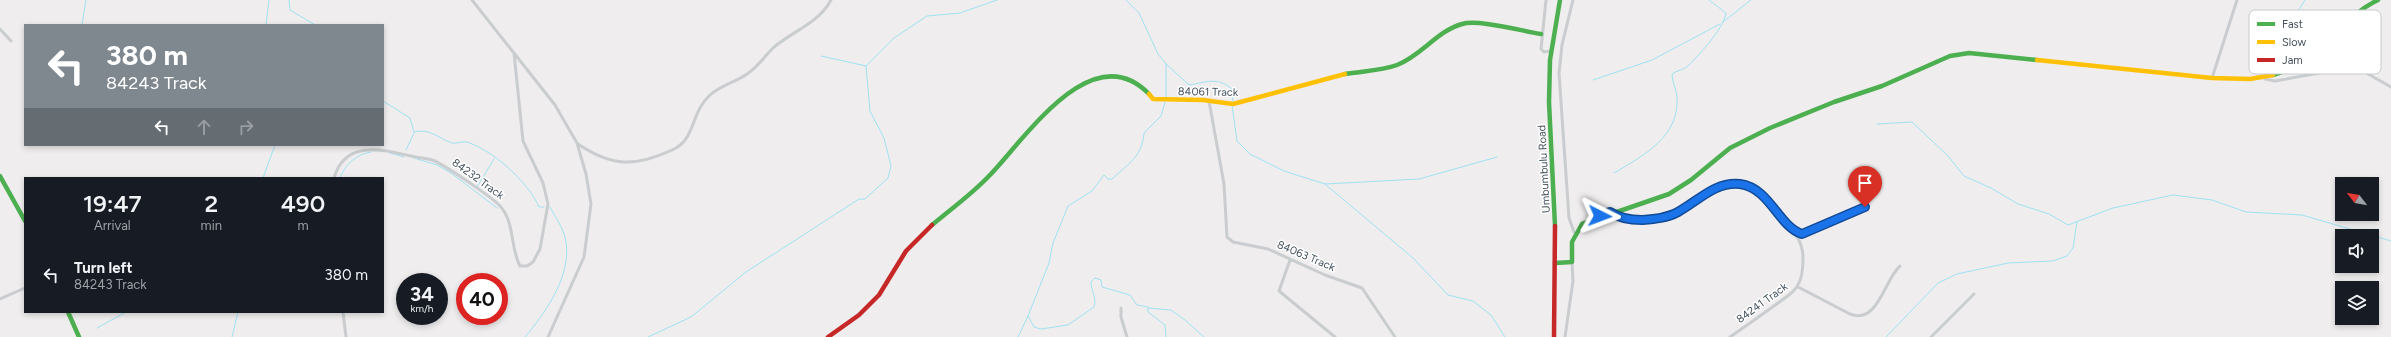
<!DOCTYPE html>
<style>
:root{--surface:#171b24;--page:#242831;--text:#f1f3f6;--muted:#9ea1a6}
body{margin:0;font-family:Figtree,sans-serif;background:var(--page);color:var(--text);height:100vh;display:flex;flex-direction:column;font-size:15px;white-space:nowrap}
*{box-sizing:border-box;margin:0}
p{font-size:13px;color:var(--muted)}
.icon{flex:none;width:22px;height:22px;fill:none;stroke:currentColor;stroke-width:2;stroke-linecap:round;stroke-linejoin:round}
.map{position:relative;flex:1;overflow:hidden}
.side{position:absolute;left:24px;top:177px;width:360px;height:136px;display:flex;flex-direction:column;background:var(--surface);border-radius:0px;box-shadow:0 2px 6px #0003}
.side>*{flex:none}
.guide{position:absolute;left:24px;top:24px;width:360px;height:122px;border-radius:0px;box-shadow:0 2px 6px #0003;background:#7f878f;color:#fff;overflow:hidden}
.needle{width:26px;rotate:301deg}
.tools{position:absolute;left:2335px;top:177px;display:grid;gap:8px}
.tools a{display:grid;place-items:center;width:44px;height:44px;border-radius:0px;background:var(--surface);box-shadow:0 2px 6px #0003;font-size:20px}
.speed{position:absolute;left:396px;top:273px;display:flex;gap:8px;font-size:20px;font-weight:700;text-align:center}
.speed>*{display:grid;place-content:center;width:52px;height:52px;border-radius:50%;background:var(--surface);box-shadow:0 2px 6px #0003;line-height:1}
.speed small{font-size:10px;font-weight:400}
.speed .limit{border:6px solid #d22;background:#fff;color:#111}
.pin{position:absolute;display:grid;place-items:center;width:34px;height:34px;color:#fff;margin:-41px -17px;border-radius:50% 50% 50% 0;rotate:-45deg;box-shadow:0 0 4px #0007}
.pin .icon{rotate:45deg}
.me{position:absolute;width:44px;margin:-22px;rotate:93deg;stroke-linejoin:round;filter:drop-shadow(0 0 3px #0008)}
.turn{display:flex;align-items:center;gap:14px;height:84px;padding:0 16px;font-size:18px}
.turn .icon{width:52px;height:52px;stroke-width:2.5}
.turn b{display:block;font-size:28px;line-height:34px}
.lanes{display:flex;align-items:center;height:38px;padding:0 16px;background:#0003;justify-content:center;gap:20px;direction:ltr}
.lanes .off{opacity:.35}
.eta{display:flex;justify-content:space-evenly;align-items:center;height:68px;text-align:center}
.eta b{font-size:24px;font-weight:600;line-height:28px}
ul{padding:0;list-style:none}
li{display:flex;align-items:center;gap:12px;height:60px;padding:0 16px}
li div{flex:1}
li b{display:block;font-size:15px}
li em{font-style:normal}
.map>svg:first-child{display:block}
.lines{fill:none;stroke-linecap:round;stroke-linejoin:round}
.stream{stroke:#9fe2f3;stroke-width:1}
.street{stroke:#c9cdcf;stroke-width:3}
.fast{stroke:#4caf50;stroke-width:4.5}
.slow{stroke:#ffc107;stroke-width:4.5}
.jam{stroke:#c62828;stroke-width:4.5}
.route-casing{stroke:#114b97;stroke-width:10}
.route{stroke:#1a73e8;stroke-width:7}
.labels{text-anchor:middle;dominant-baseline:central;stroke-width:3;stroke-linejoin:round;paint-order:stroke}
.street-label{font-size:11px;fill:#43505c;stroke:#fff}
.key{fill:#fff;stroke:#c7cace;stroke-width:1}
.key-label{font-size:11px;fill:#43505c}
</style>
<div class="map">
<svg width="2391" height="337" viewBox="0 0 2391 337">
<rect width="100%" height="100%" fill="#efeded"/>
<g class="lines">
<path class="stream" d="M289,0L290,10L315,25
M1126,0L1139,13L1158,54L1166,64V98
M1723,22L1751,0
M82,25L86,0
M266,25L269,0
M2280,39L2305,0
M821,56L866,66
M1166,64L1189,85C1207,82 1216,77 1231,88L1233,102
M1593,80L1652,60L1720,24
M383,101L410,118L414,132C430,128 438,138 452,143C456,144 462,141 467,142C494,151 528,182 539,207H544
M1165,102L1161,116L1144,133C1142,157 1129,163 1112,179H1108L1104,175L1092,191L1068,206L1053,243L1049,263L1028,316L1034,327L1041,329L1068,325L1094,307C1097,298 1091,291 1091,282L1095,278L1101,280L1102,287L1130,295L1137,305L1148,307V312L1165,325L1166,337
M1232,105L1237,141L1250,154L1284,171L1325,184L1413,258L1448,295L1473,301L1491,315L1505,337
M1877,124L1912,122L1948,156L1964,176L1991,188L2018,204L2049,214L2068,225L2113,208L2173,195L2212,200L2246,212L2302,215L2391,241
M406,150L414,133
M390,153L404,157
M414,158L437,165L451,173L497,208
M1614,173C1644,155 1680,137 1677,96C1676,88 1672,82 1672,74C1677,70 1684,70 1688,66C1699,55 1724,28 1726,13L1709,0
M263,178L275,145
M340,178C345,164 357,154 371,152
M1325,184L1419,179L1497,157
M477,187L494,159
M1148,308L1171,310L1185,320L1204,337
M97,328L126,312
M232,337L238,312
M525,337C546,312 574,273 565,237C562,226 555,217 550,207
M648,337L691,317L746,272L859,199H865L888,178L891,166L884,138L870,111L866,66L894,38L927,16L960,13L997,0
M1018,337L1028,316
M1886,337L1938,283L1957,274L2008,263L2053,261L2067,256L2073,248L2077,222"/>
<path class="street" d="M472,0L555,105L577,143L586,174L591,204L584,257L548,337
M1546,0L1541,49L1544,52L1551,51
M1573,0L1562,45L1559,73L1569,218L1574,232
M0,29L11,41
M2212,78L2237,0
M2265,79L2275,81L2347,68L2361,70L2391,87
M1209,101L1224,184L1227,237L1233,242L1268,249L1325,275L1362,288L1395,337
M578,144C612,167 635,167 672,150C696,140 690,113 710,95C721,85 736,82 747,74C758,67 764,57 773,48C791,32 819,23 831,0
M334,178C345,139 383,150 411,156C418,158 426,158 432,160C442,163 493,198 500,206C515,222 510,248 520,266H527L533,262L540,249L548,204L543,183L523,141L514,53
M1612,213C1621,219 1634,220 1644,219C1655,219 1666,217 1676,213C1725,192 1731,158 1779,213C1790,225 1803,240 1803,257C1803,272 1802,285 1789,295C1770,309 1750,323 1730,337
M1794,230L1805,234L1865,207
M1290,260L1279,291L1335,337
M1798,287L1850,314C1878,325 1884,280 1900,266
M0,299L25,288
M1121,308V317L1127,337
M343,312L346,337
M1565,337L1573,281L1572,262
M1931,337L1974,294"/>
<path class="fast" d="M1345,74C1362,71 1381,71 1397,65C1421,56 1437,31 1462,24C1478,19 1522,31 1541,34
M2273,75C2317,64 2338,19 2378,0
M0,176L25,221
M932,225C951,209 972,194 989,176C1025,139 1092,35 1149,94
M1555,226L1549,102L1550,60L1560,0
M1555,263L1572,262V242L1582,224L1669,194L1691,180L1730,148L1770,128L1834,102L1882,86L1950,56L1969,53L2037,60
M68,312L79,337"/>
<path class="slow" d="M2037,60L2212,78L2250,79L2273,75
M1149,94L1153,99L1203,100L1233,104L1345,74"/>
<path class="jam" d="M828,337L859,315L879,295L906,251L932,225
M1554,337L1555,226"/>
</g>
<g class="lines">
<g class="route-casing">
<path id="route" d="M1600,216L1610,212C1619,218 1632,220 1642,220C1654,219 1667,218 1678,212C1698,201 1716,181 1740,184C1770,188 1778,226 1802,234L1865,207"/>
</g>
<use href="#route" class="route"/>
</g>
<g class="labels">
<g class="street-label">
<text transform="translate(1208 92) rotate(1)">84061 Track</text>
<text transform="translate(1544 169) rotate(-93)">Umbumbulu Road</text>
<text transform="translate(478 179) rotate(36)">84232 Track</text>
<text transform="translate(1306 256) rotate(23)">84063 Track</text>
<text transform="translate(1762 303) rotate(-36)">84241 Track</text>
</g>
</g>
<rect x="2249" y="10" width="132" height="64" rx="6" class="key"/>
<rect x="2257" y="22" width="18" height="4" fill="#4caf50"/>
<rect x="2257" y="40" width="18" height="4" fill="#ffc107"/>
<rect x="2257" y="58" width="18" height="4" fill="#c62828"/>
<g class="key-label">
<text x="2282" y="28">Fast</text>
<text x="2282" y="46">Slow</text>
<text x="2282" y="64">Jam</text>
</g>
</svg>
<div class="tools">
<a><svg class="needle" viewBox="-14 -14 28 28"><path d="M0-13l5 13h-10z" fill="#e53935"/><path d="M0 13l5-13h-10z" fill="#9ea1a6"/></svg></a>
<a><svg class="icon" aria-label="sound" viewBox="0 0 24 24"><path d="M4 9h4l5-4v14l-5-4H4zM17 9q2 3 0 6"/></svg></a>
<a><svg class="icon" aria-label="layers" viewBox="0 0 24 24"><path d="M12 4l9 5-9 5-9-5zM3 14l9 5 9-5"/></svg></a>
</div>
<div class="speed"><div>34<small>km/h</small></div><div class="limit">40</div></div>
<div class="pin" style="left:1865px;top:207px;background:#d93025"><svg class="icon" aria-label="arrive" viewBox="0 0 24 24"><path d="M6 21V4h12l-3 4 3 4H6"/></svg></div>
<svg class="me" style="left:1600px;top:216px" viewBox="-20 -20 40 40"><path d="M0-17L14 15 0 8-14 15z" fill="#1a73e8" stroke="#fff" stroke-width="4"/></svg>
<div class="guide">
<div class="turn"><svg class="icon" aria-label="left" viewBox="0 0 24 24"><path d="M17 20v-9H6M10 6l-5 5 5 5"/></svg><div><b>380 m</b>84243 Track</div></div>
<div class="lanes"><svg class="icon" aria-label="left" viewBox="0 0 24 24"><path d="M17 20v-9H6M10 6l-5 5 5 5"/></svg><svg class="icon off" aria-label="ahead" viewBox="0 0 24 24"><path d="M12 20V5M6 11l6-6 6 6"/></svg><svg class="icon off" aria-label="right" viewBox="0 0 24 24"><path d="M7 20v-9h11M14 6l5 5-5 5"/></svg></div>
</div>
<section class="side">
<div class="eta">
<div><b>19:47</b><p>Arrival</p></div>
<div><b>2</b><p>min</p></div>
<div><b>490</b><p>m</p></div>
</div>
<ul>
<li><svg class="icon" aria-label="left" viewBox="0 0 24 24"><path d="M17 20v-9H6M10 6l-5 5 5 5"/></svg><div><b>Turn left</b><p>84243 Track</p></div><em>380 m</em></li>
</ul>
</section>
</div>
